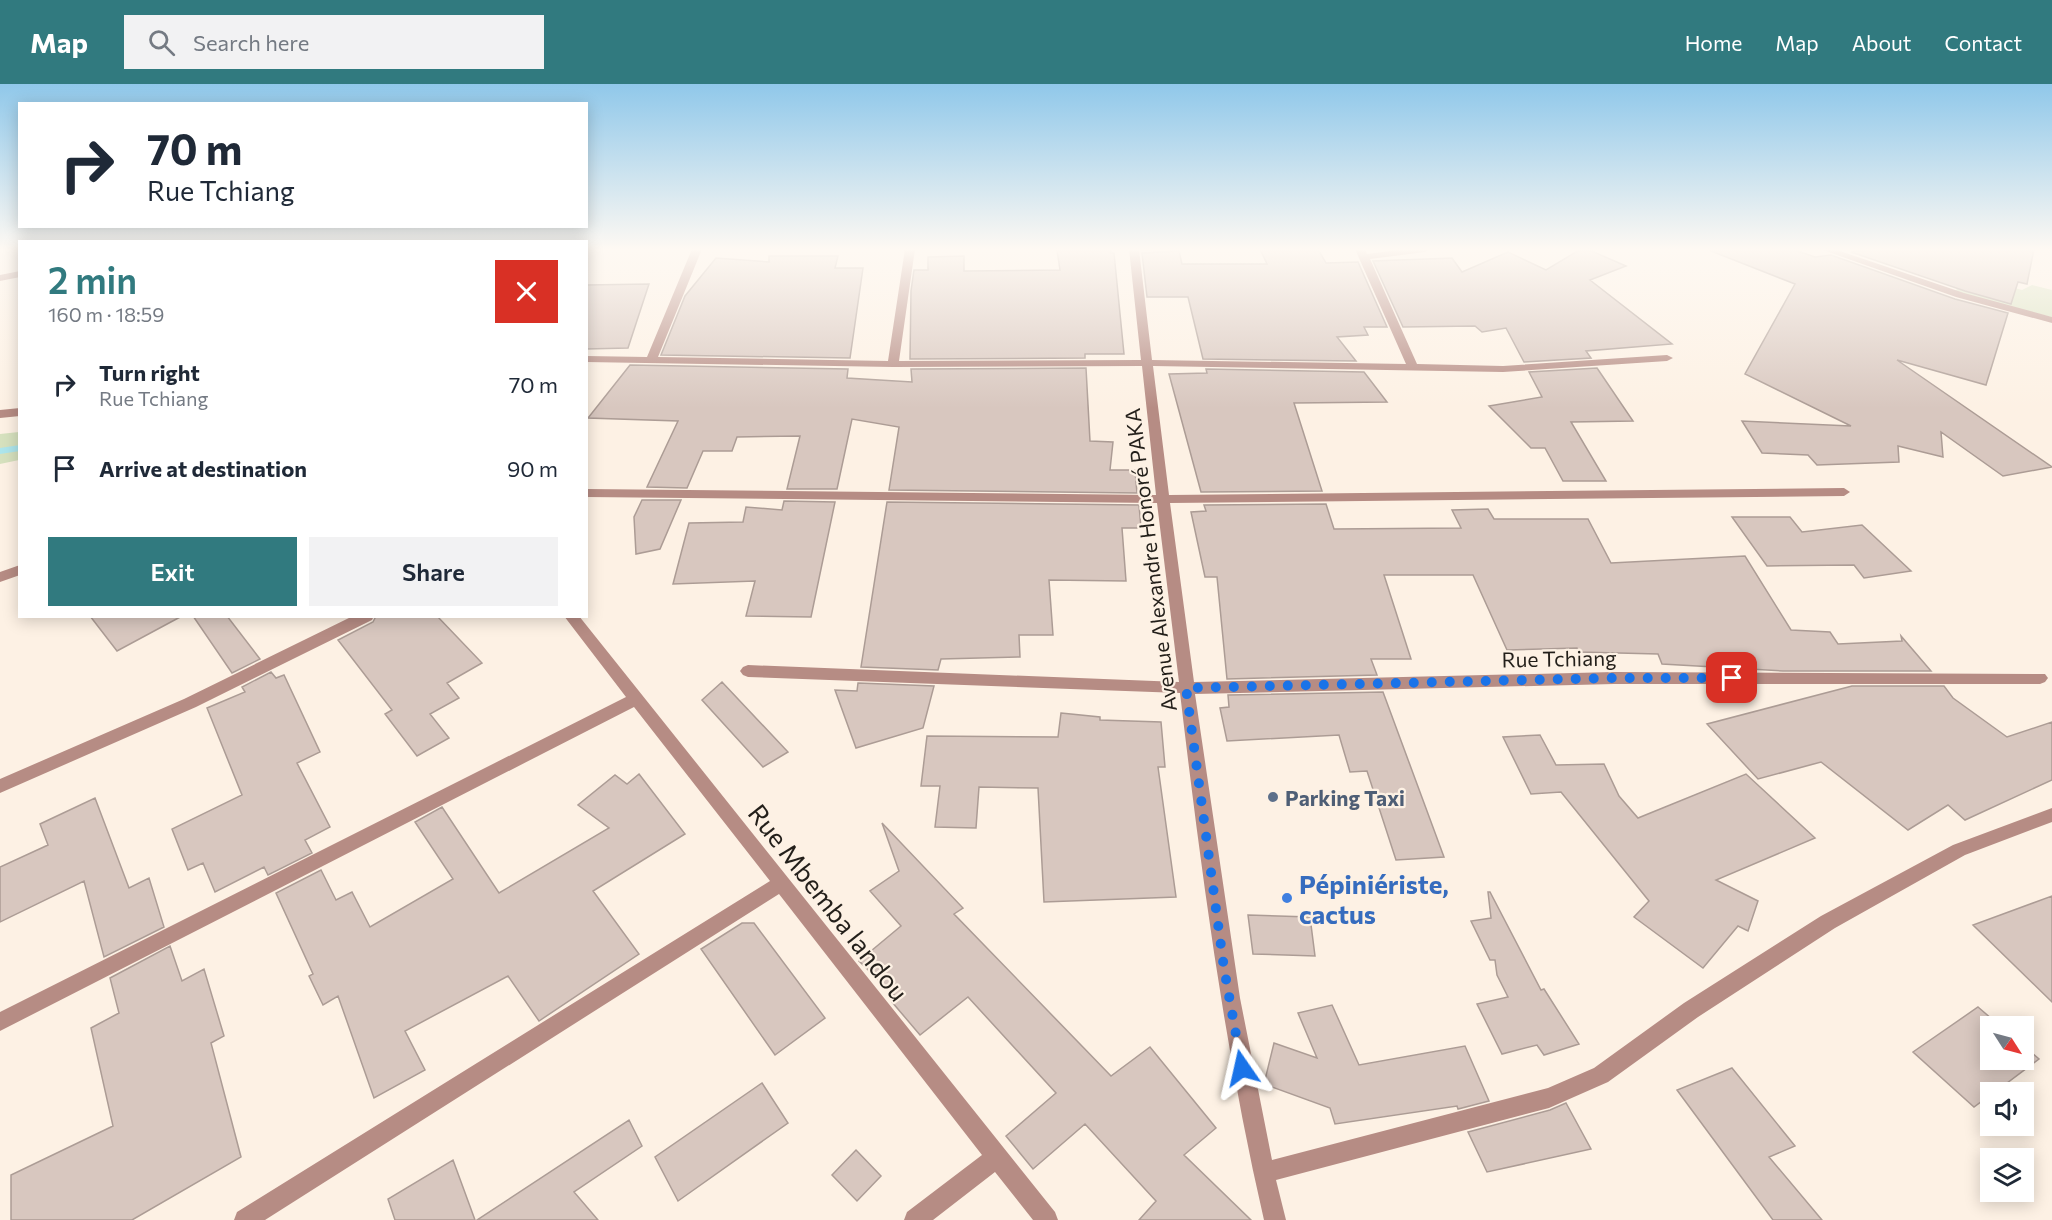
<!DOCTYPE html>
<meta charset="utf-8">
<style>
:root{--surface:#fff;--page:#f2f2f3;--text:#1f2937;--muted:#747a83;--accent:#317a7f}
body{margin:0;font-family:Commissioner,sans-serif;background:var(--page);color:var(--text);height:100vh;display:flex;flex-direction:column;font-size:22px;white-space:nowrap}
*{box-sizing:border-box;margin:0}
p{font-size:20px;color:var(--muted)}
.icon{flex:none;width:33px;height:33px;fill:none;stroke:currentColor;stroke-width:2;stroke-linecap:round;stroke-linejoin:round}
.map{position:relative;flex:1;overflow:hidden}
.panel{position:absolute;left:18px;top:156px;width:570px;height:378px;display:flex;flex-direction:column;background:var(--surface);border-radius:0px;box-shadow:0 3px 15px #0003}
.panel>*{flex:none}
.hud{position:absolute;left:18px;top:18px;width:570px;height:126px;border-radius:0px;box-shadow:0 3px 15px #0003;background:#fff;color:var(--text);overflow:hidden}
.needle{width:39px;rotate:126deg}
.tools{position:absolute;left:1980px;top:932px;display:grid;gap:12px}
.tools a{display:grid;place-items:center;width:54px;height:54px;border-radius:0px;background:var(--surface);box-shadow:0 3px 15px #0003;font-size:30px}
.pin{position:absolute;display:grid;place-items:center;width:51px;height:51px;color:#fff;margin:-26px;border-radius:12px;box-shadow:0 3px 9px #0006}
.me{position:absolute;width:66px;margin:-33px;rotate:349deg;stroke-linejoin:round;filter:drop-shadow(0 0 4px #0008)}
.turn{display:flex;align-items:center;gap:21px;height:126px;padding:0 30px;font-size:27px}
.turn .icon{width:78px;height:78px;stroke-width:2.5}
.turn b{display:block;font-size:42px;line-height:51px}
.round{display:grid;place-items:center;flex:none;width:63px;height:63px;border-radius:0px;background:var(--page)}
.head{display:flex;align-items:center;justify-content:space-between;height:102px;padding:0 30px}
h1{font-size:36px;font-weight:600;line-height:45px;color:var(--accent)}
.primary-button{display:flex;gap:12px;margin-top:auto;padding:12px 30px}
.primary-button a{flex:1;height:69px;border-radius:0px;background:var(--accent);color:#fff;font-size:24px;font-weight:600;line-height:69px;text-align:center}
.primary-button a+a{background:var(--page);color:var(--text)}
ul{padding:0;list-style:none}
li{display:flex;align-items:center;gap:18px;height:84px;padding:0 30px}
li div{flex:1}
li b{display:block;font-size:22px}
li em{font-style:normal}
header{display:flex;align-items:center;gap:36px;box-sizing:border-box;height:84px;padding:0 30px;background:var(--accent);color:#fff}
header strong{font-size:28px}
nav{display:flex;gap:33px;margin-inline-start:auto;font-size:21px}
.search{width:420px;height:54px;background:var(--page);display:flex;align-items:center;gap:15px;box-sizing:border-box;padding:0 21px;border-radius:0px;color:var(--muted);font-size:22px}
.map>svg:first-child{display:block}
.green{fill:#d6e1be}
.lines{fill:none;stroke-linecap:round;stroke-linejoin:round}
.stream{fill:#ade5ec;fill-rule:evenodd}
.building{fill:#d8c7bf;stroke:#ac9c95;stroke-width:1.5}
.minor{fill:#b68c84;fill-rule:evenodd}
.route{stroke:#1a73e8;stroke-width:10;stroke-dasharray:0 18}
.service-dot{fill:#5c6f8a;stroke:#fdf1e4;stroke-width:2}
.shop-dot{fill:#3f7fe0;stroke:#fdf1e4;stroke-width:2}
.labels{text-anchor:middle;dominant-baseline:central;stroke-width:4.5;stroke-linejoin:round;paint-order:stroke}
.street-label{font-size:21px;fill:#231f1a;stroke:#fdf1e4}
.service-label{font-size:21px;font-weight:bold;fill:#4e5e75;stroke:#fdf1e4;text-anchor:start}
.near-shop-label{font-size:26px;font-weight:bold;fill:#366cbe;stroke:#fdf1e4;text-anchor:start}
.near-street-label{font-size:26px;fill:#231f1a;stroke:#fdf1e4}
</style>
<header>
<strong>Map</strong>
<div class="search"><svg class="icon" aria-label="search" viewBox="0 0 24 24"><circle cx="10" cy="10" r="6"/><path d="M15 15l6 6"/></svg>Search here</div>
<nav><a>Home</a><a>Map</a><a>About</a><a>Contact</a></nav>
</header>
<div class="map">
<svg width="2052" height="1136" viewBox="0 0 2052 1136">
<rect width="100%" height="100%" fill="#fdf1e4"/>
<path class="green" d="M1970,192L2022,206L2032,201L2052,206V233L1953,209Z
M19,348V376L0,380V350Z"/>
<g class="lines">
<path class="stream" d="M20,361V367L0,370V364Z"/>
</g>
<path class="building" d="M1110,165L1111,169H1114L1124,270H1085V274L910,275L911,207L914,186H928V173L964,172V187L1060,186L1057,166Z
M1260,165H1318L1326,179L1358,178L1387,243H1364L1368,251L1337,253L1356,277L1203,275L1188,213H1147L1142,169L1179,167L1182,180H1267Z
M1581,165H1587L1626,182L1590,196L1672,260L1586,267L1591,274L1524,278L1506,244L1482,248L1475,242L1403,243L1373,177L1452,174L1462,188L1508,168L1546,186Z
M1711,165H1792L1815,173L1831,171L1955,215L2008,229L1986,301L1897,276L2052,383L2003,392L1941,348L1943,373L1898,362L1899,378L1817,381L1808,371L1762,369L1742,337L1851,342L1745,290L1795,200L1711,167Z
M1876,165H2034L2027,200L2018,198L2011,220L1965,207L1851,168Z
M769,172H838L835,184H863L850,274L661,271L685,212L716,174L769,178Z
M649,200L628,264L586,265V201Z
M630,281L848,285L847,294L912,298L911,285L1086,284L1090,357L1113,358L1110,386H1135L1137,409L889,406L899,343L852,335L837,405H787L800,352L737,353L732,367H703L687,404L647,403L678,337L588,334Z
M1597,284L1633,337L1571,338L1606,397H1563L1545,364H1531L1489,322L1542,313L1529,288Z
M1206,285L1364,288L1387,318L1294,319L1322,407L1201,408L1169,290L1207,289Z
M642,416H681L660,465L636,470L634,433Z
M784,417L835,418L811,533L746,532L755,497L673,500L689,439L743,438L746,423L782,426Z
M887,418L1139,421L1141,444H1122L1126,497L1049,496L1053,551H1019L1020,573L941,575L938,586L861,583Z
M1326,420L1334,445L1461,444L1452,426L1488,425L1494,435H1588L1611,479L1745,472L1791,546L1830,548L1838,560L1902,557L1901,552L1931,587H1783L1662,580L1658,570L1579,568L1577,564L1507,566L1473,491H1384L1411,575H1371L1377,591L1227,595L1217,493H1205L1191,428L1206,427L1204,421Z
M1732,433H1790L1802,448L1862,441L1911,487L1864,494L1854,481L1767,482Z
M90,532H182L117,567Z
M193,532H227L260,575L232,589Z
M376,532H437L482,579L447,599L459,614L430,630L449,654L417,672L385,630L392,626L338,556L373,538Z
M271,588L276,594L284,591L320,668L297,679L330,743L305,756L312,769L268,791L264,783L215,808L203,779L188,786L172,745L242,711L207,624L245,608L242,603Z
M722,598L788,668L763,683L702,616Z
M858,599L934,602L923,644L856,664L835,606L857,607Z
M1852,602H1944L1953,614L2007,653L2052,638V696L1965,736L1948,721L1908,746L1821,678L1758,695L1707,640Z
M1383,608L1444,773L1396,776L1367,687L1350,688L1339,651L1227,657L1220,624L1229,623L1228,611Z
M1061,629L1100,633V636L1161,638L1165,683H1158L1176,813L1044,818L1038,704L979,703L976,744L935,743L940,702H921L927,652L1058,653Z
M1540,651L1556,681L1604,680L1619,712L1638,734L1746,690L1815,754L1716,796L1758,817L1748,847L1738,842L1703,884L1634,833L1649,817L1561,708L1531,710L1503,653Z
M639,690L685,750L593,807L639,870L539,937L508,892L405,947L425,986L374,1014L338,912L323,921L309,892L313,890L276,809L321,786L336,816L352,808L370,843L453,795L415,738L442,723L499,809L609,744L578,721L615,691L627,700Z
M95,714L129,804L149,794L164,843L104,873L84,797L0,838V783L48,761L40,740Z
M882,739L963,824L954,830L1111,992L1150,963L1216,1044L1184,1071L1251,1136H1139L1156,1117L1085,1040L1033,1085L1006,1052L1056,1009L968,913L920,951L892,918L897,914L859,877L901,842L870,807L899,787Z
M1488,808H1490L1541,906L1544,905L1579,960L1544,971L1537,961L1502,970L1477,920L1508,913L1497,891L1495,876H1490L1471,837L1491,834Z
M2052,812V918L1973,841Z
M1248,831L1310,833L1315,872L1253,870Z
M742,839H754L825,934L775,971L701,865Z
M170,862L182,897L204,885L224,952L211,959L241,1073L132,1136H11V1091L113,1042L91,944L119,929L110,894Z
M1332,921L1359,981L1465,962L1489,1017L1458,1025L1457,1022L1335,1040L1330,1024L1264,1000L1274,959L1317,974L1298,929Z
M1978,923L2000,942H1990V975H2024V962L2039,975L1995,1008H1990V1011L1974,1023L1913,968Z
M1732,984L1795,1062L1769,1073L1822,1136H1773L1677,1006Z
M762,999L788,1039L678,1117L655,1073Z
M1566,1019L1591,1065L1487,1088L1468,1048L1550,1026Z
M629,1036L642,1062L574,1108L598,1136H477Z
M856,1066L881,1092L857,1117L832,1091Z
M453,1076L475,1136H395L388,1115Z"/>
<g class="lines">
<path class="minor" d="M692,165H702L658,273L888,277L905,165H915L899,277L1141,276L1129,165H1139L1152,276L1406,280L1355,165H1365L1367,170L1405,165H1430L1425,168L1370,175L1417,280L1503,282L1667,271L1673,274L1667,277L1503,288L1153,282L1169,411L1844,404L1850,408L1844,412L1170,419L1194,598L1614,588L2045,590L2048,594L2045,598L2040,600H1614L1195,610L1240,914L1272,1076L1548,1004L1594,984L1684,919L1821,832L1953,761L2052,724V738L1965,771L1835,844L1698,933L1608,998L1549,1024L1276,1096L1286,1136H1264C1224,963 1201,786 1180,609L748,593L743,591L740,587L743,583L748,581L1179,598L1157,419L586,413V405L1156,411L1142,282L893,283L586,278V272L647,273Z
M1820,165H1834L1964,209L2052,233V239L1956,213Z
M20,187V193L0,197V191Z
M20,324V332L0,334V326Z
M20,481V491L0,498V488Z
M353,532H374L372,536L196,623L0,709V695L184,615Z
M564,532H579L1055,1128L1058,1136H1033L995,1088L933,1136H904L907,1128L982,1071L779,810L265,1136H234L237,1128L770,797L634,623L0,947V928L626,613Z"/>
</g>
<linearGradient id="sky" x2="0" y2="1"><stop stop-color="#90c8ea"/><stop offset="0.51" stop-color="#fef9f3"/><stop offset="1" stop-color="#fef9f3" stop-opacity="0"/></linearGradient>
<rect width="2052" height="324" fill="url(#sky)"/>
<g class="lines">
<path class="route" d="M1242,984L1224,884L1186,604L1614,594H1732"/>
</g>
<circle class="service-dot" cx="1273" cy="713" r="6"/>
<circle class="shop-dot" cx="1287" cy="814" r="6"/>
<g class="labels">
<g class="street-label">
<text transform="translate(1150 476) rotate(-97)">Avenue Alexandre Honoré PAKA</text>
<text transform="translate(1559 574) rotate(-1)">Rue Tchiang</text>
</g>
<g class="service-label">
<text x="1285" y="713">Parking Taxi</text>
</g>
<g class="near-shop-label">
<text x="1299" y="799">Pépiniériste,<tspan x="1299" dy="30">cactus</tspan></text>
</g>
<g class="near-street-label">
<text transform="translate(829 818) rotate(52)">Rue Mbemba landou</text>
</g>
</g>
</svg>
<div class="tools">
<a><svg class="needle" viewBox="-14 -14 28 28"><path d="M0-13l5 13h-10z" fill="#e53935"/><path d="M0 13l5-13h-10z" fill="#747a83"/></svg></a>
<a><svg class="icon" aria-label="sound" viewBox="0 0 24 24"><path d="M4 9h4l5-4v14l-5-4H4zM17 9q2 3 0 6"/></svg></a>
<a><svg class="icon" aria-label="layers" viewBox="0 0 24 24"><path d="M12 4l9 5-9 5-9-5zM3 14l9 5 9-5"/></svg></a>
</div>
<div class="pin" style="left:1732px;top:594px;background:#d93025"><svg class="icon" aria-label="arrive" viewBox="0 0 24 24"><path d="M6 21V4h12l-3 4 3 4H6"/></svg></div>
<svg class="me" style="left:1242px;top:984px" viewBox="-20 -20 40 40"><path d="M0-17L14 15 0 8-14 15z" fill="#1a73e8" stroke="#fff" stroke-width="4"/></svg>
<div class="hud">
<div class="turn"><svg class="icon" aria-label="right" viewBox="0 0 24 24"><path d="M7 20v-9h11M14 6l5 5-5 5"/></svg><div><b>70 m</b>Rue Tchiang</div></div>
</div>
<section class="panel">
<div class="head"><div><h1>2 min</h1><p>160 m · 18:59</p></div><a class="round" style="background:#d93025;color:#fff"><svg class="icon" aria-label="close" viewBox="0 0 24 24"><path d="M6 6l12 12M18 6L6 18"/></svg></a></div>
<ul>
<li><svg class="icon" aria-label="right" viewBox="0 0 24 24"><path d="M7 20v-9h11M14 6l5 5-5 5"/></svg><div><b>Turn right</b><p>Rue Tchiang</p></div><em>70 m</em></li>
<li><svg class="icon" aria-label="arrive" viewBox="0 0 24 24"><path d="M6 21V4h12l-3 4 3 4H6"/></svg><div><b>Arrive at destination</b></div><em>90 m</em></li>
</ul>
<div class="primary-button"><a>Exit</a><a>Share</a></div>
</section>
</div>
